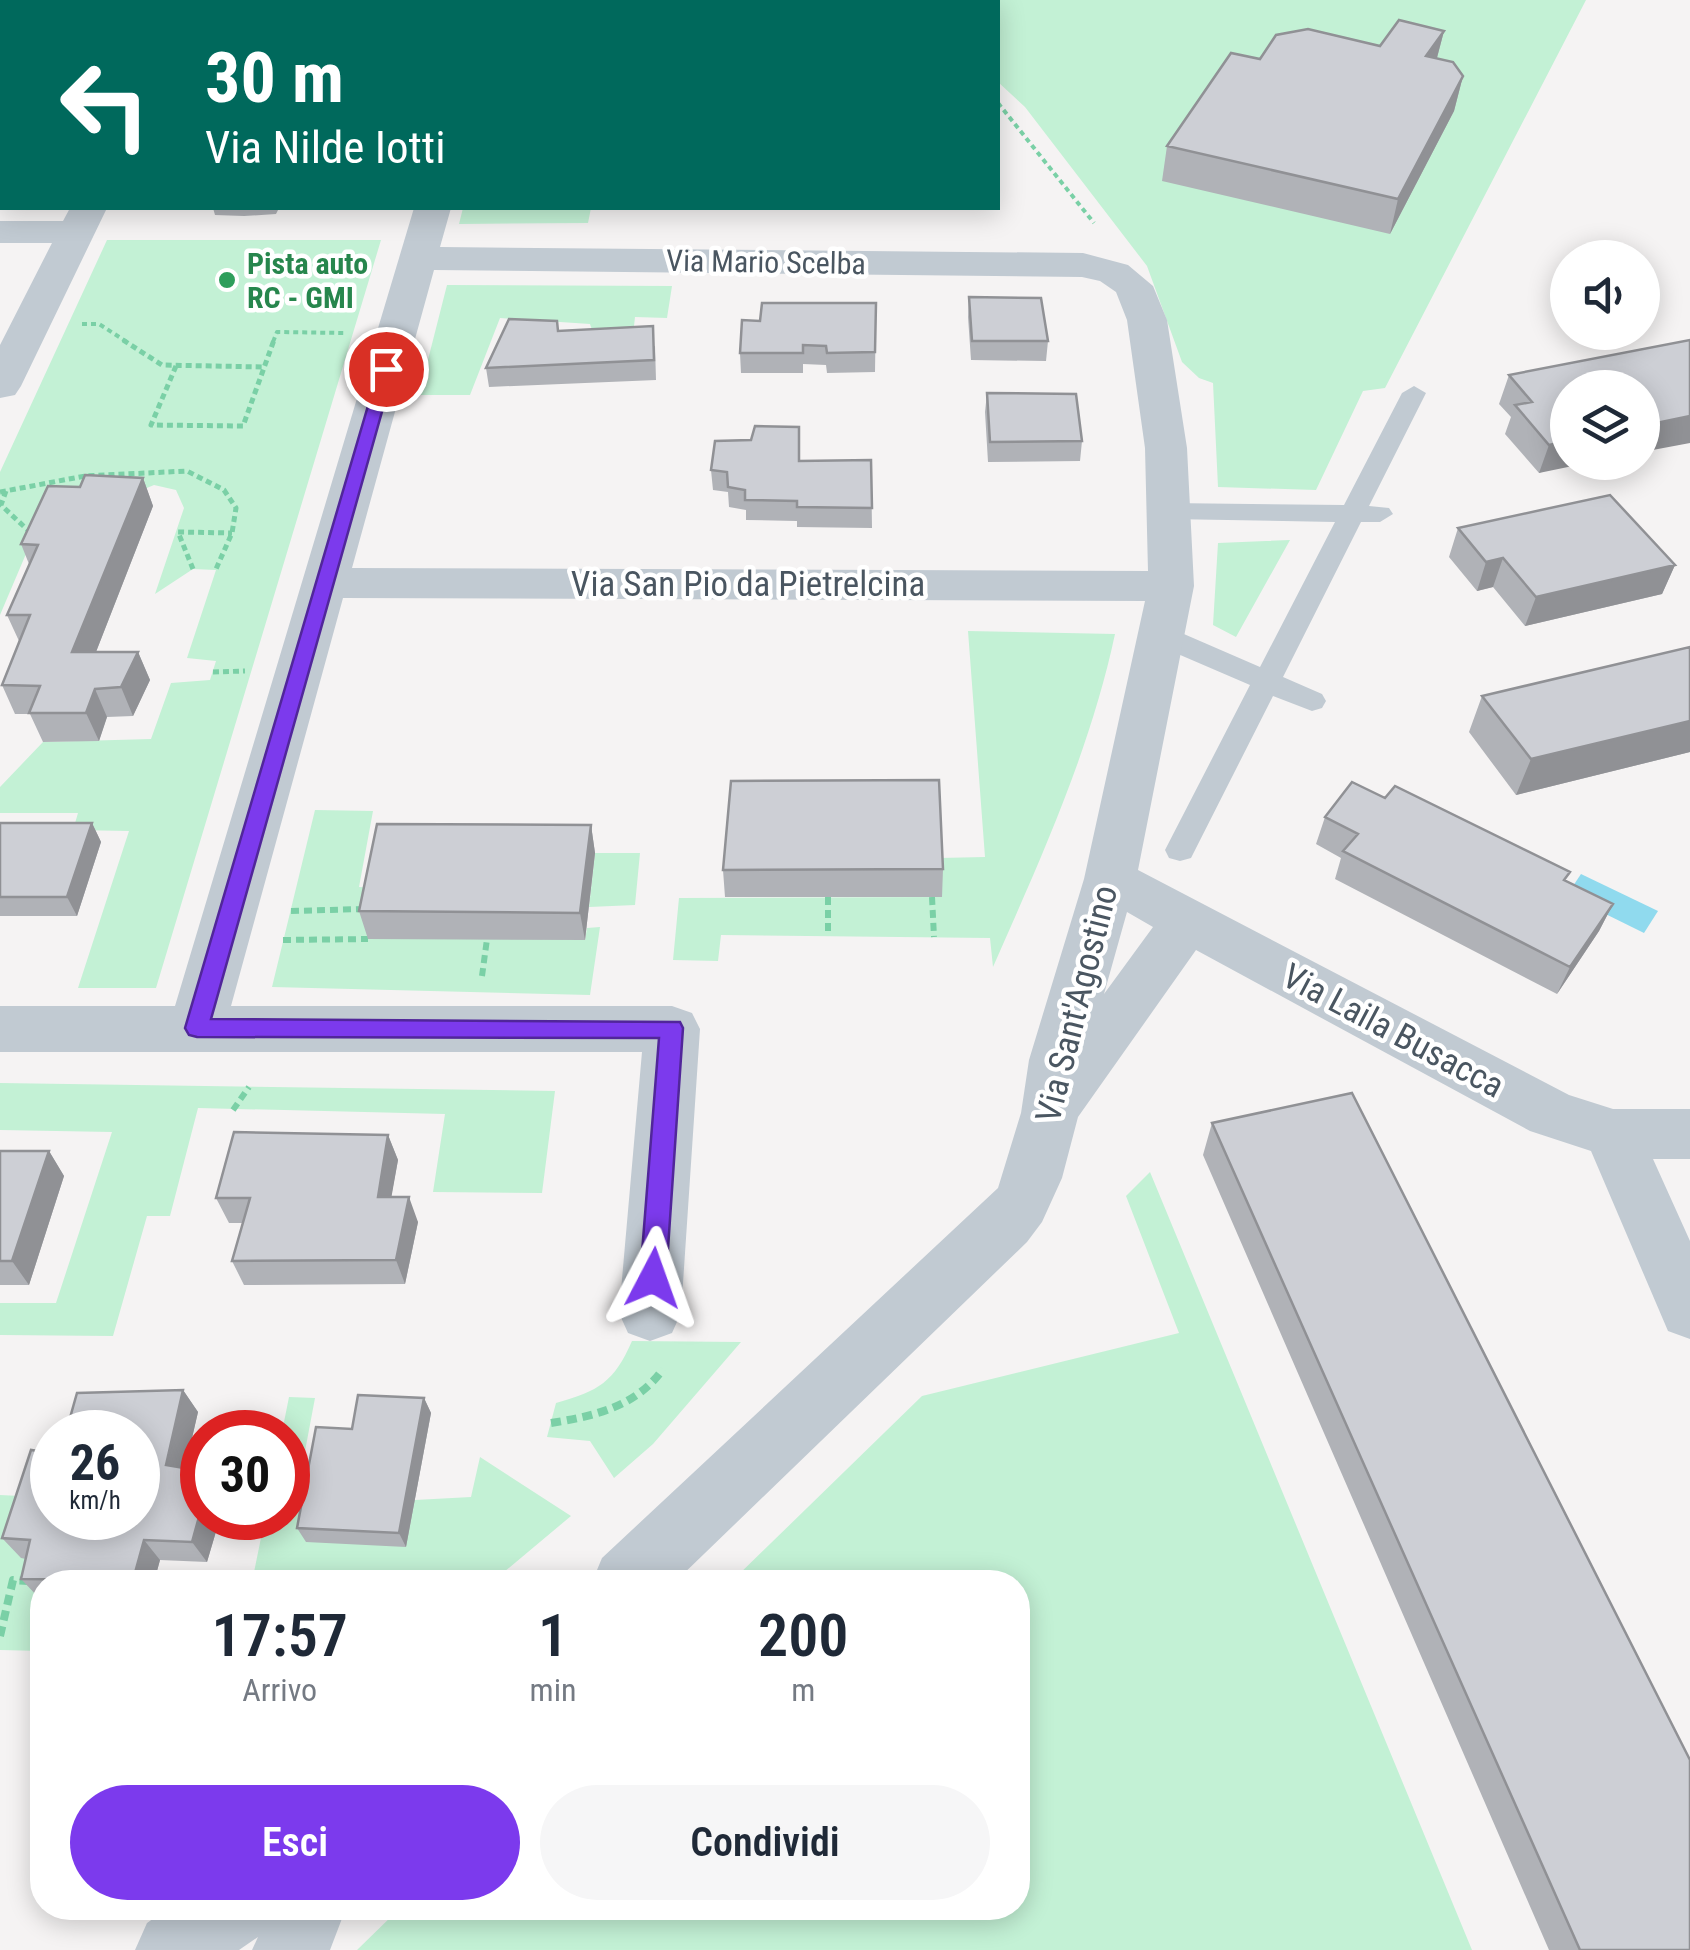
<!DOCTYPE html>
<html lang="it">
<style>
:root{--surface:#fff;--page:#f6f6f7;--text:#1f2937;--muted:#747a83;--accent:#7c3aed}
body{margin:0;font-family:"Roboto Condensed",sans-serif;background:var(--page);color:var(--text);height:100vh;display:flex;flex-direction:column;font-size:38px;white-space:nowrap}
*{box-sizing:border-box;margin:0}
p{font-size:32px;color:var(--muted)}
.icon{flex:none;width:55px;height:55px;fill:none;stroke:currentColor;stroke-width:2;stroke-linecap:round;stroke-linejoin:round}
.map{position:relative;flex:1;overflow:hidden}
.panel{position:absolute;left:30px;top:1570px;width:1000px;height:350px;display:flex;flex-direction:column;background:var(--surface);border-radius:40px;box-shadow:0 5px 25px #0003}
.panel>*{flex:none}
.banner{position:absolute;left:0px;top:0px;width:1000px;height:210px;box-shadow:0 5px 25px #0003;background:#00695c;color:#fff;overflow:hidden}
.fabs{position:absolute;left:1550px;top:240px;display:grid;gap:20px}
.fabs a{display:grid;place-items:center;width:110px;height:110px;border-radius:50%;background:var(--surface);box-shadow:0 5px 25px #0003;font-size:50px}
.speed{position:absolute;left:30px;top:1410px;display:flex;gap:20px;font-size:50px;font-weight:700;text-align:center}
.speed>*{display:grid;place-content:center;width:130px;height:130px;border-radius:50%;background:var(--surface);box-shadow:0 5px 25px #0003;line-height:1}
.speed small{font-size:25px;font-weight:400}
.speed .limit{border:15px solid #d22;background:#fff;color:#111}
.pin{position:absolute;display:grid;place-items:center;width:85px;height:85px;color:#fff;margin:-42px;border:5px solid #fff;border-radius:50%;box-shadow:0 2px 10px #0007}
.me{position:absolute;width:110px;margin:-55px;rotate:4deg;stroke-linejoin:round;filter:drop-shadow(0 0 8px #0008)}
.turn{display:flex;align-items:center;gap:35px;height:210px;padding:0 40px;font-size:45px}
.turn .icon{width:130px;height:130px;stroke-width:2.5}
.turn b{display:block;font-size:70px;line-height:85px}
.eta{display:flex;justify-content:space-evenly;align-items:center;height:170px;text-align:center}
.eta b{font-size:60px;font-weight:600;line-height:70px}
.primary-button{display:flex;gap:20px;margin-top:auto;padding:20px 40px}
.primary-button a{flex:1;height:115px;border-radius:60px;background:var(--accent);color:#fff;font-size:40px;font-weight:600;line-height:115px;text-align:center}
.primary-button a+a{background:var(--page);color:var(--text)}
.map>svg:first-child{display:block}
.green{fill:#c3f1d5}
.water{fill:#90daee}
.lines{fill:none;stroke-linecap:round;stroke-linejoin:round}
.path-far3{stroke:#7ad0a6;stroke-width:4;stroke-dasharray:5 4;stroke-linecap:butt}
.path-far2{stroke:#7ad0a6;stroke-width:5;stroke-dasharray:6 4;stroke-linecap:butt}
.path-far1{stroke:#7ad0a6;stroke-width:6;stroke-dasharray:8 5;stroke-linecap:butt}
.path{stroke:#7ad0a6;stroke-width:8;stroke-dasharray:10 6;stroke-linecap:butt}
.lane{fill:#c1cad2;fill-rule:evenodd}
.street{fill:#c1cad2;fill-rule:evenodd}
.wall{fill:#b0b2b7}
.shaded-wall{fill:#909195}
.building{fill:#cdcfd5;stroke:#909195;stroke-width:2.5}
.route{fill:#7c3aed;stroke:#51269a;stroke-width:2.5}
.leisure-dot{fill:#2e9e5b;stroke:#fff;stroke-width:4}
.labels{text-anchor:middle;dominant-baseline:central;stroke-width:9;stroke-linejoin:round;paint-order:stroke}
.far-street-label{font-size:30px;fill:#4a5661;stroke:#fff}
.far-leisure-label{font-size:30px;font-weight:bold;fill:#27864d;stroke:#fff;text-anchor:start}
.street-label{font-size:35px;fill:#4a5661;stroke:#fff}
</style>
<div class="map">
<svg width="1690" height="1950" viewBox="0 0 1690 1950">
<rect width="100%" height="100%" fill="#f5f3f3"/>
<path class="green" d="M900,0H1586L1385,388L1363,391L1316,490L1218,487L1213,383L1199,378L1182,362L1147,266L1025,107L998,82V2Z
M463,208H591L588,223L459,224Z
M107,240H381L156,988H78L129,831L73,830L78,813H0V787L43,742L151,739L171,683L210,680L216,661L187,658L216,570L193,569L155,594L184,508L176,490L154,485L34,535L0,615V472Z
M447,285L672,286L667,318L635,317L633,335L594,336L590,324L500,318L470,395H419Z
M1290,540L1236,637L1213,625L1218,543Z
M968,631L1115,634C1090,751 1041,858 993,967L990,938L721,935L718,961L673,960L679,898L941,897L939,858L985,857Z
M315,810L373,811L359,887L378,888L585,940L587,928L600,927L590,995L272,987Z
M595,853H640L635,905L589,907Z
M0,1083L555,1091L542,1193L433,1192L445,1114L198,1108L170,1216H147L113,1336L0,1335V1303H56L112,1132L0,1130Z
M1150,1172L1472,1950H357L400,1908H1018V1582H731L922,1396L1179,1333L1126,1196Z
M632,1341L741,1342L653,1444L614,1478L590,1441L547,1437L556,1403C599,1391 614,1382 632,1341Z
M289,1397L315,1398L299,1483L415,1500L471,1497L480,1457L571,1516L492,1582H252L265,1518H288V1432H282Z
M0,1495L40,1497L49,1560L41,1599L42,1651L0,1650Z"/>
<path class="water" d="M1581,874L1658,911L1644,933L1567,895Z"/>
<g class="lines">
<path class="path-far3" d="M882,0L886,2
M998,103L1094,223
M82,324H99L127,342
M273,342L277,332L345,333"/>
<path class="path-far2" d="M123,340L162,365L264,367
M176,366L151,425L243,426L274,340
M6,491L1,505L33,535
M0,492L85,476L187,471L224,490L236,508L232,533L216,569
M193,569L178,532L232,533
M213,672L245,671"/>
<path class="path-far1" d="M828,897V935
M932,897L934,937
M291,911L364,909
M283,940L368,939
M482,976L487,939
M233,1110L249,1087"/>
<path class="path" d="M551,1423C594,1416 636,1407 663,1369
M0,1636L13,1580L29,1581"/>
<path class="lane" d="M1414,386L1426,393L1369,506L1389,508L1393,514L1380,522H1361L1283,677L1322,694L1326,701L1322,708L1312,711L1273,696L1191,858L1180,861L1169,858L1165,850L1250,685L1150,642L1146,635L1150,628H1170L1260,667L1335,522L1168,519L1155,511L1168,503L1344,505L1402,393Z"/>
<path class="street" d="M70,208H107L21,386L15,395L0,398V345L52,243H0V221H63Z
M414,208H451L440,247L1083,253L1128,265L1153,286L1167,320L1187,448L1194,586L1138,870L1569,1095L1613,1109H1690V1159H1653L1690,1241V1339L1668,1331L1591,1151L1530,1131L1196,950L1078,1117L1062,1178L1042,1222L1027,1242L675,1582H592L602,1558L998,1188L1021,1113L1029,1060L1084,879L1145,601L343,598L231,1006H672L692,1013L700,1029L681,1313L672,1333L650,1341L628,1333L619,1313L642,1052H0V1006H175ZM434,270L1082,277L1100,281L1116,292L1127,320L1145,448L1148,571L352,568ZM1127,912L1153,927L1104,994Z
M168,1908H346L330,1950H252L258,1937L239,1950H135L147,1923Z"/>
</g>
<path class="wall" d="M0,0H92L93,2H2V38H0Z
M268,0H375L374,2H268Z
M1444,31L1437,58L1463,76L1454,111L1390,234L1162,181L1167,146L1260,59L1380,46Z
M0,52H2V110H0Z
M191,208H279L276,214L244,216L215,215L213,208Z
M969,297L1048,341L1046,361L971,360L968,317Z
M876,303L875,372L827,373L826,365L803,364V373H741L740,353L760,321Z
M1690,340L1568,462L1539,473L1505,434L1511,417L1499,404L1509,375Z
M655,346L656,380L489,387L486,368Z
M987,393L1082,441L1080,461L988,462L985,412Z
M871,460L872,528L797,527V521L746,520V510L729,507L728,492L713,490L711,470L799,461Z
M143,478L153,506L96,652H138L150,680L133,716L107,717L99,741L43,742L30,714H15L2,685L19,641L7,615L29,564L21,544L80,487Z
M1458,528L1675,565L1662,594L1525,626L1493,587L1477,591L1449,557Z
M1690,647V752L1516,795L1469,732L1482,696Z
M1325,817L1613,904L1599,931L1557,994L1335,879L1341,858L1316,844Z
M0,823H92L101,842L77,916H0Z
M591,825L595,853L585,940L368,939L359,911Z
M943,869L942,897H725L723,870Z
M1212,1123L1690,1950H1549L1203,1155Z
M388,1135L398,1160L391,1197L418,1222L405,1284L244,1285L232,1261L243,1223H229L216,1198Z
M0,1151H49L64,1176L29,1285H0Z
M183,1390L198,1412L185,1468L202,1518H220L207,1562L160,1560L154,1582H42V1599H40L21,1579L26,1559L21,1558L2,1538L52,1518Z
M424,1398L431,1413L406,1547L306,1542L297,1528Z"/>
<path class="shaded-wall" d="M72,0H92L93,2H70Z
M1444,31L1435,65L1426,56Z
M1463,76L1454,111L1390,234L1398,199Z
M1690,416V443L1642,452V426Z
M1568,441V462H1592L1539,473L1549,445Z
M143,478L153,506L85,680L72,652Z
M1503,558L1493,587L1477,591L1486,562Z
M1675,565L1662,594L1525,626L1536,597Z
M138,652L150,680L133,716L121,687Z
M95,689L107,717L99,741L86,713Z
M1690,721V752L1516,795L1531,759Z
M92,823L101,842L77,916L67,897Z
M591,825L595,853L585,940L580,913Z
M1613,904L1599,931L1557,994L1570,967Z
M388,1135L398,1160L387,1222L378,1197Z
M49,1151L64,1176L29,1285L12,1261Z
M409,1197L418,1222L405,1284L396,1260Z
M183,1390L198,1412L181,1486L166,1465Z
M424,1398L431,1413L406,1547L399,1533Z
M202,1506V1518H220L207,1562L192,1542Z
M144,1540L160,1560L154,1582H135L133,1580Z"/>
<path class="building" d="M0,0H72L70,2H2V19H0Z
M287,0H337L336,2H286Z
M608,0H682V2H607Z
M759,0H818V2H759Z
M1399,20L1444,31L1426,56L1453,62L1463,76L1398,199L1167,146L1231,53L1260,59L1276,35L1308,29L1380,46Z
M0,52H2V91H0Z
M969,297L1041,298L1048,341H972Z
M762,303H876L875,352L827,353L826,346L803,345V353H740L742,320L760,321Z
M509,319L557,321L558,331L653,326L654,360L486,368Z
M1690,340V416L1642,426V388H1568V441L1549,445L1515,405L1532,402L1509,375Z
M987,393L1076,394L1082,441L990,442Z
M755,426L799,427V461L871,460L872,508L797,507V501L745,500V490L728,487L727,472L711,470L715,441L751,440Z
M85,475L143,478L72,652H138L121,687L95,689L86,713H29L40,686L2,685L30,615H7L38,545L21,544L48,486L80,487Z
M1610,495L1675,565L1536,597L1503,558L1486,562L1458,528Z
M1690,647V721L1531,759L1482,696Z
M939,780L943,869L723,870L731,781Z
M1352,782L1385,798L1395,786L1570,872L1564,880L1613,904L1570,967L1343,851L1358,834L1325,817Z
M0,823H92L67,897H0Z
M377,824L591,825L580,913L359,911Z
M1352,1093L1690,1760V1950H1580L1212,1123Z
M234,1132L388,1135L378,1197H409L396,1260L232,1261L250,1198H216Z
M0,1151H49L12,1261H0Z
M183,1390L166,1465L202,1471V1506L192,1542L144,1540L133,1580L21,1579L30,1540L2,1538L31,1450L52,1453V1518H138V1432H66L77,1393Z
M358,1395L424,1398L399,1533L297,1528L316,1427L352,1429Z"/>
<path class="route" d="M380,365L394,369L211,1019L680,1022L683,1028L666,1278L662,1286L653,1289L644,1286L640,1278L659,1038L197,1037L189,1035L185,1028Z"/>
<circle class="leisure-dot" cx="227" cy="280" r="10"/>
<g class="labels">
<g class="far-street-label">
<text transform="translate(766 262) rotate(1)">Via Mario Scelba</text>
</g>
<g class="far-leisure-label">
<text x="247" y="263">Pista auto<tspan x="247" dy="34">RC - GMI</tspan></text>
</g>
<g class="street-label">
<text x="748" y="584">Via San Pio da Pietrelcina</text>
<text transform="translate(1077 1004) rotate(-76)">Via Sant'Agostino</text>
<text transform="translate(1393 1031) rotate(28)">Via Laila Busacca</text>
</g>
</g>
</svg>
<div class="fabs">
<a><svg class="icon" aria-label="sound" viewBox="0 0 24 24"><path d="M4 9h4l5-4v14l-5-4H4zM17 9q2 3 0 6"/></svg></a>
<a><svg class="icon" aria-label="layers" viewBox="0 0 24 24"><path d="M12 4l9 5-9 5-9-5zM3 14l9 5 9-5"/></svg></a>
</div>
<div class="speed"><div>26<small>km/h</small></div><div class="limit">30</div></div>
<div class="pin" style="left:386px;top:369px;background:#d93025"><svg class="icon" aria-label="arrive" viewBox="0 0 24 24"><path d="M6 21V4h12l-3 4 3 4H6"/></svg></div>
<svg class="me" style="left:653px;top:1278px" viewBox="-20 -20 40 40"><path d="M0-17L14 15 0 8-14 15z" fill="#7c3aed" stroke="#fff" stroke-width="4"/></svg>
<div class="banner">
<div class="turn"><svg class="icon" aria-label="left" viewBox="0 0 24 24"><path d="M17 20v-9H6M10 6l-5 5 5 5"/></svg><div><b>30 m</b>Via Nilde Iotti</div></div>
</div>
<section class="panel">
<div class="eta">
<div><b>17:57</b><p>Arrivo</p></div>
<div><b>1</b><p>min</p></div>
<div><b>200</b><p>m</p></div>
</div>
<div class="primary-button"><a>Esci</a><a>Condividi</a></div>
</section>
</div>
